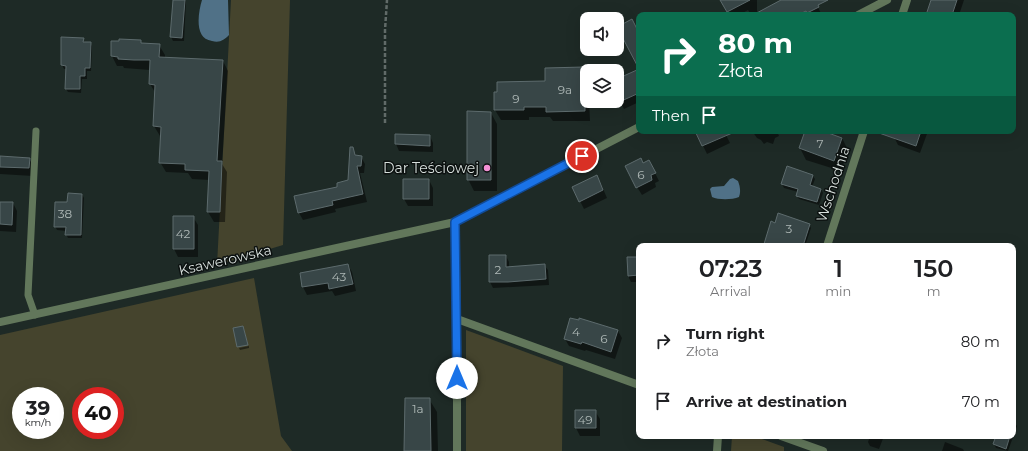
<!DOCTYPE html>
<meta charset="utf-8">
<style>
:root{--surface:#fff;--page:#f6f6f6;--text:#202124;--muted:#757577}
body{margin:0;font-family:Montserrat,sans-serif;background:var(--page);color:var(--text);height:100vh;display:flex;flex-direction:column;font-size:15px;white-space:nowrap}
*{box-sizing:border-box;margin:0}
p{font-size:13px;color:var(--muted)}
.icon{flex:none;width:22px;height:22px;fill:none;stroke:currentColor;stroke-width:2;stroke-linecap:round;stroke-linejoin:round}
.map{position:relative;flex:1;overflow:hidden}
.details{position:absolute;left:636px;top:243px;width:380px;height:196px;display:flex;flex-direction:column;background:var(--surface);border-radius:8px;box-shadow:0 4px 16px #0002}
.details>*{flex:none}
.top-card{position:absolute;left:636px;top:12px;width:380px;height:122px;border-radius:8px;box-shadow:0 4px 16px #0002;background:#0b6e4f;color:#fff;overflow:hidden}
.fabs{position:absolute;left:580px;top:12px;display:grid;gap:8px}
.fabs a{display:grid;place-items:center;width:44px;height:44px;border-radius:8px;background:var(--surface);box-shadow:0 4px 16px #0002;font-size:20px}
.speed{position:absolute;left:12px;top:387px;display:flex;gap:8px;font-size:20px;font-weight:700;text-align:center}
.speed>*{display:grid;place-content:center;width:52px;height:52px;border-radius:50%;background:var(--surface);box-shadow:0 4px 16px #0002;line-height:1}
.speed small{font-size:10px;font-weight:400}
.speed .limit{border:6px solid #d22;background:#fff;color:#111}
.pin{position:absolute;display:grid;place-items:center;width:34px;height:34px;color:#fff;margin:-17px;border:2px solid #fff;border-radius:50%;box-shadow:0 1px 4px #0007}
.me{position:absolute;width:44px;margin:-22px;rotate:0deg;stroke-linejoin:round;filter:drop-shadow(0 0 3px #0008)}
.turn{display:flex;align-items:center;gap:14px;height:84px;padding:0 16px;font-size:18px}
.turn .icon{width:52px;height:52px;stroke-width:2.5}
.turn b{display:block;font-size:28px;line-height:34px}
.then{display:flex;align-items:center;height:38px;padding:0 16px;background:#0003;gap:8px;font-size:15px}
.eta{display:flex;justify-content:space-evenly;align-items:center;height:68px;text-align:center}
.eta b{font-size:24px;font-weight:600;line-height:28px}
ul{padding:0;list-style:none}
li{display:flex;align-items:center;gap:12px;height:60px;padding:0 16px}
li div{flex:1}
li b{display:block;font-size:15px}
li em{font-style:normal}
.map>svg:first-child{display:block}
.green{fill:#45442d;fill-rule:evenodd}
.water{fill:#507187}
.shadow{fill:#0007}
.building{fill:#384647;stroke:#5d6b6d}
.lines{fill:none;stroke-linecap:round;stroke-linejoin:round}
.path{stroke:#616b68;stroke-width:2.5;stroke-dasharray:4 2;stroke-linecap:butt}
.service{stroke:#62775b;stroke-width:7}
.minor{stroke:#62775b;stroke-width:8}
.tertiary{stroke:#62775b;stroke-width:8}
.route-casing{stroke:#114b97;stroke-width:10}
.route{stroke:#1a73e8;stroke-width:7}
.poi-dot{fill:#f391d6;stroke:#0c1110;stroke-width:1.5}
.labels{text-anchor:middle;dominant-baseline:central;stroke-width:3;stroke-linejoin:round;paint-order:stroke}
.number-label{font-size:12px;fill:#afb9b7}
.poi-label{font-size:14px;fill:#d7dfdc;stroke:#0c1110;text-anchor:end}
.street-label{font-size:14px;fill:#d7dfdc;stroke:#0c1110}
</style>
<div class="map">
<svg width="1028" height="451" viewBox="0 0 1028 451">
<rect width="100%" height="100%" fill="#1e2a26"/>
<path class="green" d="M231,0H290L283,245L217,265Z
M254,278L281,436L292,451H0V335ZM21,396H55V430H21ZM81,396H115V430H81Z
M466,330L563,366L562,451H466Z
M732,436H754L784,447V451H731Z"/>
<path class="water" d="M202,0H228L229,35C224,40 220,43 212,41C194,39 198,13 202,0Z
M733,178L738,181C740,186 741,192 739,197C732,200 718,200 712,197L710,189L712,187L724,186L730,179Z"/>
<path class="shadow" d="M174,0H185L186,2L184,41H173L171,37Z
M722,0H757V14L783,0H814L822,15H751L748,10L739,15H730Z
M932,0H964L959,15H928Z
M83,39L85,43H90L92,46L91,71H87V79H82L81,93L68,92L66,89L67,69H64L62,65Z
M140,41L142,44L159,45L165,55V58L223,61L228,71L222,164L227,172L225,222H214L208,212L210,180L192,179L188,173L166,172L160,162L162,136H160L154,126L156,94L150,84V70L124,68L123,66H117L112,56V42Z
M583,68L587,75V101H589L590,121H553L550,117H529V120H501L495,110V93L546,82Z
M617,81L632,83L639,99V102L624,109L617,96Z
M491,113L497,124V191H474L468,179Z
M696,131H724L730,143L707,154Z
M752,131H777L779,136L775,138L773,144L767,142L764,144L761,140L757,138Z
M806,131H820L842,138L848,150L841,171L806,160L800,148Z
M896,131H928L920,153L898,145L894,137Z
M396,135L430,136L433,143V152L399,151L396,144Z
M352,148L357,157H361L365,164L364,173H360L367,202L335,209L336,212L303,220L299,213L349,181Z
M0,157L29,159L34,166L33,176L0,174Z
M653,169L659,181L655,183L656,187L642,195L637,187Z
M812,175L815,179L812,187L821,189L823,193L819,205L799,199L797,196L798,192L784,188L782,184Z
M429,180L433,188V206H408L404,199Z
M601,184L607,198L584,209L580,201Z
M82,194L84,198L82,238H68L66,234V231L57,230L55,226L68,203Z
M0,203H13L17,211L16,232L0,231Z
M174,217H193L198,225V257H178L174,249Z
M776,224H809L811,228L805,246H766L765,244Z
M490,256H506L509,262V268L544,265L548,270L549,285L493,288L490,282Z
M628,258H639V282H631L629,278Z
M348,265L352,272L356,291L335,296L332,291L307,295L303,287L301,274Z
M243,327L248,344L238,346Z
M618,331L622,338L615,359L586,350L585,351L569,346L565,339Z
M249,346V348L240,350L239,348Z
M639,351V367L636,362Z
M429,399L437,412L438,451H405Z
M576,411H595L600,419V436H580L576,428Z
M1013,421L1017,426L1008,451L996,448L994,444L997,436H1013Z
M870,436H884L879,449L870,446L868,442Z
M945,442L963,449L964,451H942Z"/>
<path class="building" d="M173,0H185L182,38L170,37Z
M720,0H750L727,12Z
M781,0H828L818,5L819,7L807,13L806,11L798,15H753Z
M931,0H957L952,15H926Z
M632,19L639,33V69L617,27Z
M61,37L84,38L83,42H91L90,68H85V76H80V89H65L66,66L61,65Z
M119,39L141,40V43L160,44L159,57L223,60L217,161H222L220,212H207L209,171L185,170V164L159,163L161,127L153,126L155,85L149,84L150,60H134L118,59V57L111,56V41H119Z
M584,67L585,111L546,112V107H524V110H494V92H497V82L545,81V68Z
M639,69V93L617,103V79Z
M467,111L491,112V180H467Z
M695,131H737L702,146Z
M805,131H823L842,138L834,161L799,148Z
M879,131H921L916,146L879,133Z
M395,134L430,135V146L395,144Z
M350,147H353L355,155L362,156L361,166H357L363,194L332,201L333,205L298,213L294,196L337,187V183L348,180Z
M0,156L30,158L29,168L0,167Z
M641,158L643,163L649,160L656,173L651,175L652,180L636,188L625,166Z
M787,166L813,175L810,185L821,189L817,202L796,196L798,189L781,184Z
M597,175L603,190L579,202L572,187Z
M403,179H429V199H403Z
M68,193L82,194L81,235H65L66,227H54L55,202H67Z
M0,202H13L12,225L0,224Z
M778,213L810,224L803,246H771L764,244L771,221L775,223Z
M173,216H194V249H173Z
M489,255H506V267L545,264L546,279L508,282H489Z
M627,257H639V275L628,276Z
M348,264L353,284L329,289L328,283L302,287L300,273Z
M570,318L579,320V318L618,330L611,352L582,342L581,344L564,339Z
M243,326L248,345L237,347L233,328Z
M405,398H430L431,451H404Z
M575,410H596V428H575Z
M996,436H1010L1006,449L993,444Z"/>
<g class="lines">
<path class="path" d="M385,123V30L387,0"/>
<path class="service" d="M35,315L28,295L36,131"/>
<path class="minor" d="M717,451L718,436"/>
<path class="tertiary" d="M858,15L887,0
M902,15L907,0
M455,222L457,319V451
M827,246L864,131
M457,319L639,385
M0,322L455,222L639,127
M781,436L823,451"/>
</g>
<g class="lines">
<g class="route-casing">
<path id="route" d="M457,378L455,222L582,156"/>
</g>
<use href="#route" class="route"/>
</g>
<circle class="poi-dot" cx="487" cy="168" r="4"/>
<g class="labels">
<g class="number-label">
<text x="565" y="89">9a</text>
<text x="516" y="98">9</text>
<text x="820" y="143">7</text>
<text x="641" y="174">6</text>
<text x="65" y="213">38</text>
<text x="789" y="228">3</text>
<text x="183" y="233">42</text>
<text x="498" y="269">2</text>
<text x="339" y="276">43</text>
<text x="576" y="331">4</text>
<text x="604" y="338">6</text>
<text x="418" y="408">1a</text>
<text x="585" y="419">49</text>
</g>
<g class="poi-label">
<text x="479" y="168">Dar Teściowej</text>
</g>
<g class="street-label">
<text transform="translate(833 184) rotate(-72)">Wschodnia</text>
<text transform="translate(225 260) rotate(-13)">Ksawerowska</text>
</g>
</g>
</svg>
<div class="fabs">
<a><svg class="icon" aria-label="sound" viewBox="0 0 24 24"><path d="M4 9h4l5-4v14l-5-4H4zM17 9q2 3 0 6"/></svg></a>
<a><svg class="icon" aria-label="layers" viewBox="0 0 24 24"><path d="M12 4l9 5-9 5-9-5zM3 14l9 5 9-5"/></svg></a>
</div>
<div class="speed"><div>39<small>km/h</small></div><div class="limit">40</div></div>
<div class="pin" style="left:582px;top:156px;background:#d93025"><svg class="icon" aria-label="arrive" viewBox="0 0 24 24"><path d="M6 21V4h12l-3 4 3 4H6"/></svg></div>
<svg class="me" style="left:457px;top:378px" viewBox="-20 -20 40 40"><circle r="19" fill="#fff"/><path d="M0-13L10 11 0 6-10 11z" fill="#1a73e8"/></svg>
<div class="top-card">
<div class="turn"><svg class="icon" aria-label="right" viewBox="0 0 24 24"><path d="M7 20v-9h11M14 6l5 5-5 5"/></svg><div><b>80 m</b>Złota</div></div>
<div class="then">Then<svg class="icon" aria-label="arrive" viewBox="0 0 24 24"><path d="M6 21V4h12l-3 4 3 4H6"/></svg></div>
</div>
<section class="details">
<div class="eta">
<div><b>07:23</b><p>Arrival</p></div>
<div><b>1</b><p>min</p></div>
<div><b>150</b><p>m</p></div>
</div>
<ul>
<li><svg class="icon" aria-label="right" viewBox="0 0 24 24"><path d="M7 20v-9h11M14 6l5 5-5 5"/></svg><div><b>Turn right</b><p>Złota</p></div><em>80 m</em></li>
<li><svg class="icon" aria-label="arrive" viewBox="0 0 24 24"><path d="M6 21V4h12l-3 4 3 4H6"/></svg><div><b>Arrive at destination</b></div><em>70 m</em></li>
</ul>
</section>
</div>
